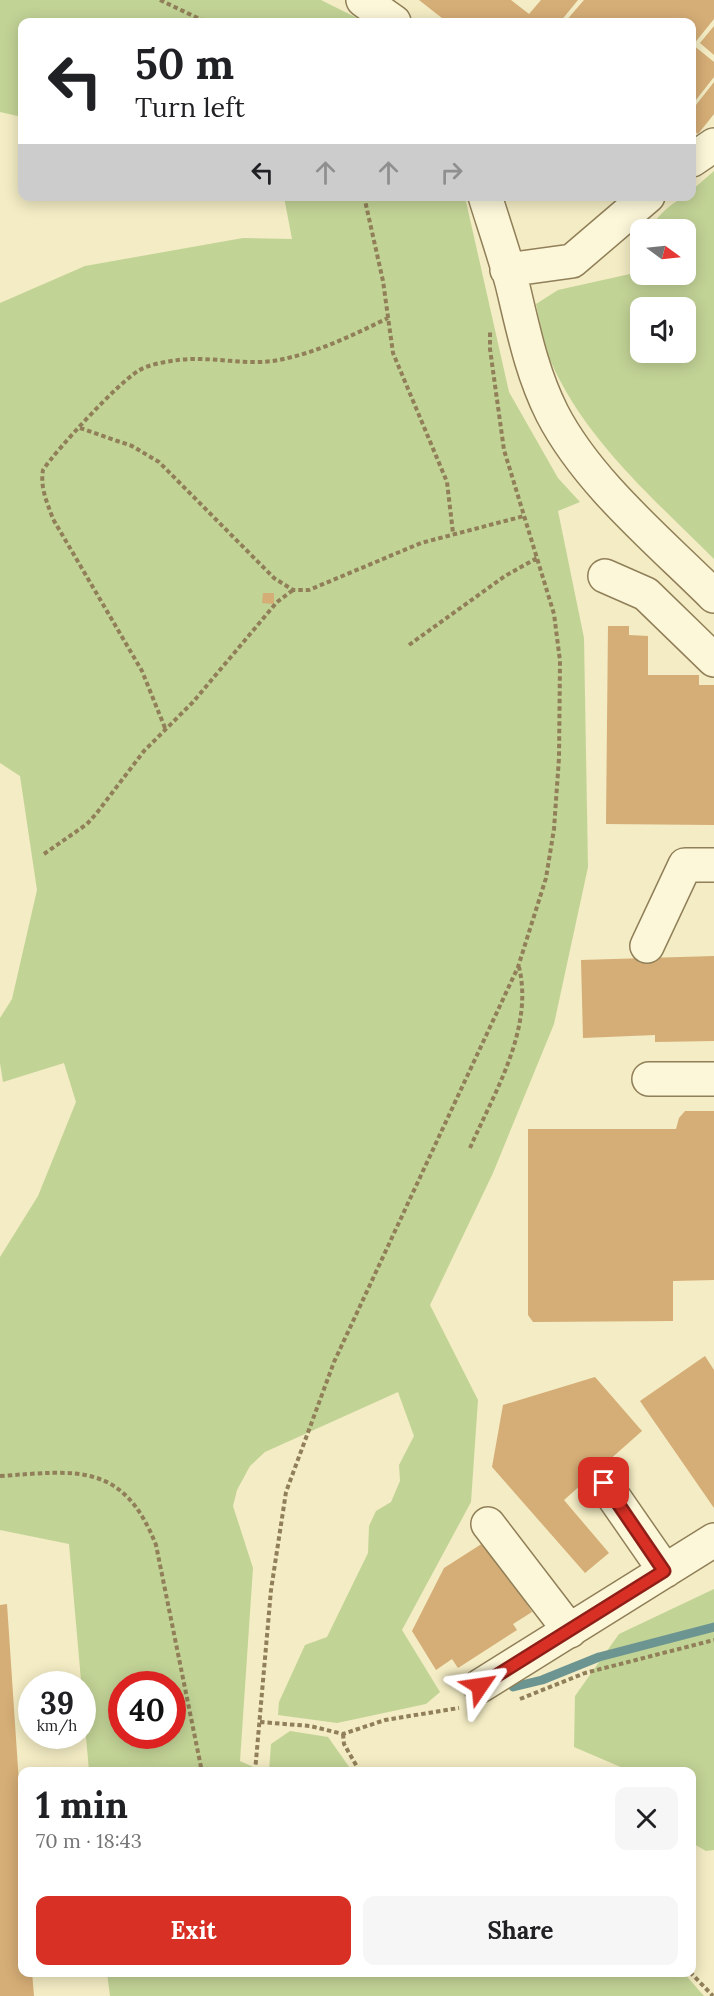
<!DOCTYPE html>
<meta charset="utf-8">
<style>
:root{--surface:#fff;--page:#f6f6f6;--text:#202124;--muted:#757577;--accent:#d93025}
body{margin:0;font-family:Lora,serif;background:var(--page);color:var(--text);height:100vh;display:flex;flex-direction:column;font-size:22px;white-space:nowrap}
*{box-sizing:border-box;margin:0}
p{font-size:20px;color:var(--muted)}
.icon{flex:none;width:33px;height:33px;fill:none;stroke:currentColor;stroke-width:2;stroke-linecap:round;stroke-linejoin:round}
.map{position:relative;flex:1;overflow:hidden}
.side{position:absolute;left:18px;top:1767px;width:678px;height:210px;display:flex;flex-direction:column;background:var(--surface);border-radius:12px;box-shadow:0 3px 15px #0003}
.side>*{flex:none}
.hud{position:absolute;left:18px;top:18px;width:678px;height:183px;border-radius:12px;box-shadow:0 3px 15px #0003;background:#fff;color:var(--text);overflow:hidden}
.needle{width:39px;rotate:105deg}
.controls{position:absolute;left:630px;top:219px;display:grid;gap:12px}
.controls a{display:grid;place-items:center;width:66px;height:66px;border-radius:12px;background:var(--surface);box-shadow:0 3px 15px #0003;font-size:30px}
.speed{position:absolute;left:18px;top:1671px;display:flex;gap:12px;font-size:30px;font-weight:700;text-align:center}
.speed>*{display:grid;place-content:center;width:78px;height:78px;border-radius:50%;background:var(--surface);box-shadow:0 3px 15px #0003;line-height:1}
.speed small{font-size:15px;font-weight:400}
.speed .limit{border:9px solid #d22;background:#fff;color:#111}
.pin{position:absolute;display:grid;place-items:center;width:51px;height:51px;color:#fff;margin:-26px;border-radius:12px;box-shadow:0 3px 9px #0006}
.me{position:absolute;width:66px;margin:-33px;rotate:58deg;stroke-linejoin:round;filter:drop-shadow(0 0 4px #0008)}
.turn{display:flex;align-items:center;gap:21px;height:126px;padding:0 18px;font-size:27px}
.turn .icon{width:78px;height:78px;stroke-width:2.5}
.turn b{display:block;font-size:42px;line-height:51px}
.lanes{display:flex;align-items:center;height:57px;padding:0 18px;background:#0003;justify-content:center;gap:30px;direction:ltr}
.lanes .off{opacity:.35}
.round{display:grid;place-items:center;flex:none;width:63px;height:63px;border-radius:12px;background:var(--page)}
.overview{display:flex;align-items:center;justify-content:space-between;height:102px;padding:0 18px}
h1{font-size:36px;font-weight:800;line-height:45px}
.cta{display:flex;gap:12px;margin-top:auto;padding:12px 18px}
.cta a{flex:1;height:69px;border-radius:12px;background:var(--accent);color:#fff;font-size:24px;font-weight:800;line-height:69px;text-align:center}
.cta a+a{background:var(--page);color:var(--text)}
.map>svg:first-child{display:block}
.green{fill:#c2d396;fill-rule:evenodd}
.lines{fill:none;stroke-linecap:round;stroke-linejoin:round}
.stream{stroke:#6c9592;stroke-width:9}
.building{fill:#d5ad76}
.minor-casing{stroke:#907f58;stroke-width:36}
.path{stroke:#907f58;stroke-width:4;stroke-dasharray:4.5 3;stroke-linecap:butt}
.minor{stroke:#fcf7d9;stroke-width:33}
.route-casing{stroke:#8d1f18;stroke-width:15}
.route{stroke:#d93025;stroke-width:10}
</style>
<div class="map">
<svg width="714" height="1996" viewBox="0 0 714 1996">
<rect width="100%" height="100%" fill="#f3ecc4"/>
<path class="green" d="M0,0H321L365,22H22V117L0,112Z
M714,171V559C654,499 586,441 551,362C543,345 540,323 536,304L558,290L630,274L640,251V274H686V230L650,229C656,217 677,196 692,196V190ZM640,308H686V352H640Z
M284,197H465L509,392L558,478L580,502L558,511L584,638L588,867L554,1024L493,1173L430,1305L478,1400L471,1502L402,1630L440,1692L426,1704L337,1723L278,1715L279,1702L305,1645L327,1637L368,1553L369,1526L376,1511L391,1502L400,1481L399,1465L414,1436L398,1392L265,1452L250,1466L237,1490L233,1506L253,1568L240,1761L262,1771H89L69,1544L0,1530V1257L38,1196L76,1102L64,1063L3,1082L0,1063V1018L12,999L37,890L20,776L0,763V303L85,266L243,238L292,239ZM122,1684H172V1736H122Z
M714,1589V1850L706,1851L692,1843V1772L630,1771L574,1747L575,1696L619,1634Z
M290,1731L328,1737L352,1771H269L271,1744Z
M683,1972L704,1996H110L107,1973Z"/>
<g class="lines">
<path class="stream" d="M513,1687L542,1680L599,1657L714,1627"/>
</g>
<path class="building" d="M419,0H511L529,14L541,0H578L560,22H447Z
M584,0H714V19L693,45L714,62V77L692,105V22H565Z
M714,26V55L700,43Z
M714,82V114L698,134L692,129V110Z
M263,593H274V604L262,603Z
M608,626H629V635L648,636V675H699V685H714V825L606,824Z
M714,956V1041L655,1042V1035L583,1038L581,960Z
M685,1111H714V1280L673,1281V1321L533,1322L528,1315V1129H676L679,1118Z
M705,1356L714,1370V1508L640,1401Z
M595,1377L642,1431L564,1500L609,1553L585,1573L492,1467L503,1405Z
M483,1543L498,1565L501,1563L532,1612L513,1624L517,1630L458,1668L452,1659L436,1670L412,1631L444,1568Z
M7,1604L22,1828V1972H32L34,1996H0V1605Z"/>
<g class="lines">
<g class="minor-casing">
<path id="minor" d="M363,0L394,22
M692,160L714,145
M485,196C494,225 504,254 512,283C523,328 531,371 552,413C588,483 659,541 714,596
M507,270L572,261L648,196
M605,576L646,594L714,660
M647,946L685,865H714
M649,1079H714
M604,1483L665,1571
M488,1524L570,1631
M480,1686L714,1540"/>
</g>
<path class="path" d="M160,0L206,22
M364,196L383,281L393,353L447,482L453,533
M80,428L132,446L159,462L274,578L293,590H309L421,543L524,516
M409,645L505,576L537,558
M165,728L142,671L53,519C47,502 40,488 43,470C57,449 117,384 138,371C149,364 165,362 178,360C210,356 241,365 273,361C315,354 351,336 388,318
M44,854L87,824L96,814L144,751L193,702L277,602L293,590
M470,1148C494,1093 534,1029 519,967
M0,1476C76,1471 123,1461 156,1545L202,1772
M520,1699L585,1673L714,1640
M260,1722L310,1726L343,1734L385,1720L459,1708
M343,1734L344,1744L360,1772
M255,1772L271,1590L286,1492L334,1362L518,967L546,878L554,829L559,758L560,661L554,614L504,450L490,349V331
M690,1972L713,1996"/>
<use href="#minor" class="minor"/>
</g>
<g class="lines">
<g class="route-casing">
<path id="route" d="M480,1686L664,1571L604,1483"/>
</g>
<use href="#route" class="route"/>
</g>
</svg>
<div class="controls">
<a><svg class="needle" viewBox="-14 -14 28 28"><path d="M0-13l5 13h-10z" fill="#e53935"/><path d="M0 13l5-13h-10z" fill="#757577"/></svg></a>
<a><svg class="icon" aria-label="sound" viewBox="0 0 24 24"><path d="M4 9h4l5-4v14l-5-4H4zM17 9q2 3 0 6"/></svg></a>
</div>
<div class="speed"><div>39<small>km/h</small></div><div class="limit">40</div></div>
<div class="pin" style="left:604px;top:1483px;background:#d93025"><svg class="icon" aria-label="arrive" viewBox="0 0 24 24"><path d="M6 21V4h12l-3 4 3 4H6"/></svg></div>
<svg class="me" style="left:480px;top:1686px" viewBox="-20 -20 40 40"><path d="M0-17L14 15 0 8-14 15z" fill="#d93025" stroke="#fff" stroke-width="4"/></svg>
<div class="hud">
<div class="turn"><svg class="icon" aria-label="left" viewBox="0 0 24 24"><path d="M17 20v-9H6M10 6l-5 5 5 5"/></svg><div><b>50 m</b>Turn left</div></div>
<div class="lanes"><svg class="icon" aria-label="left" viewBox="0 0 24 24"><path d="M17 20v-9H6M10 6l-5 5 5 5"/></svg><svg class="icon off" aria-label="ahead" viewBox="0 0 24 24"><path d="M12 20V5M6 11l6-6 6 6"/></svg><svg class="icon off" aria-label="ahead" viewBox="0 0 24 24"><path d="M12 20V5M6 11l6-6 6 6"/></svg><svg class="icon off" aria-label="right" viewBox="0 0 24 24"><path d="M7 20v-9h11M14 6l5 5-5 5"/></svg></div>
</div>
<section class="side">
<div class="overview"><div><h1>1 min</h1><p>70 m · 18:43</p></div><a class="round"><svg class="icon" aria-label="close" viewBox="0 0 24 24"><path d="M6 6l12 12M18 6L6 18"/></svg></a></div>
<div class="cta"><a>Exit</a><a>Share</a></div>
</section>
</div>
